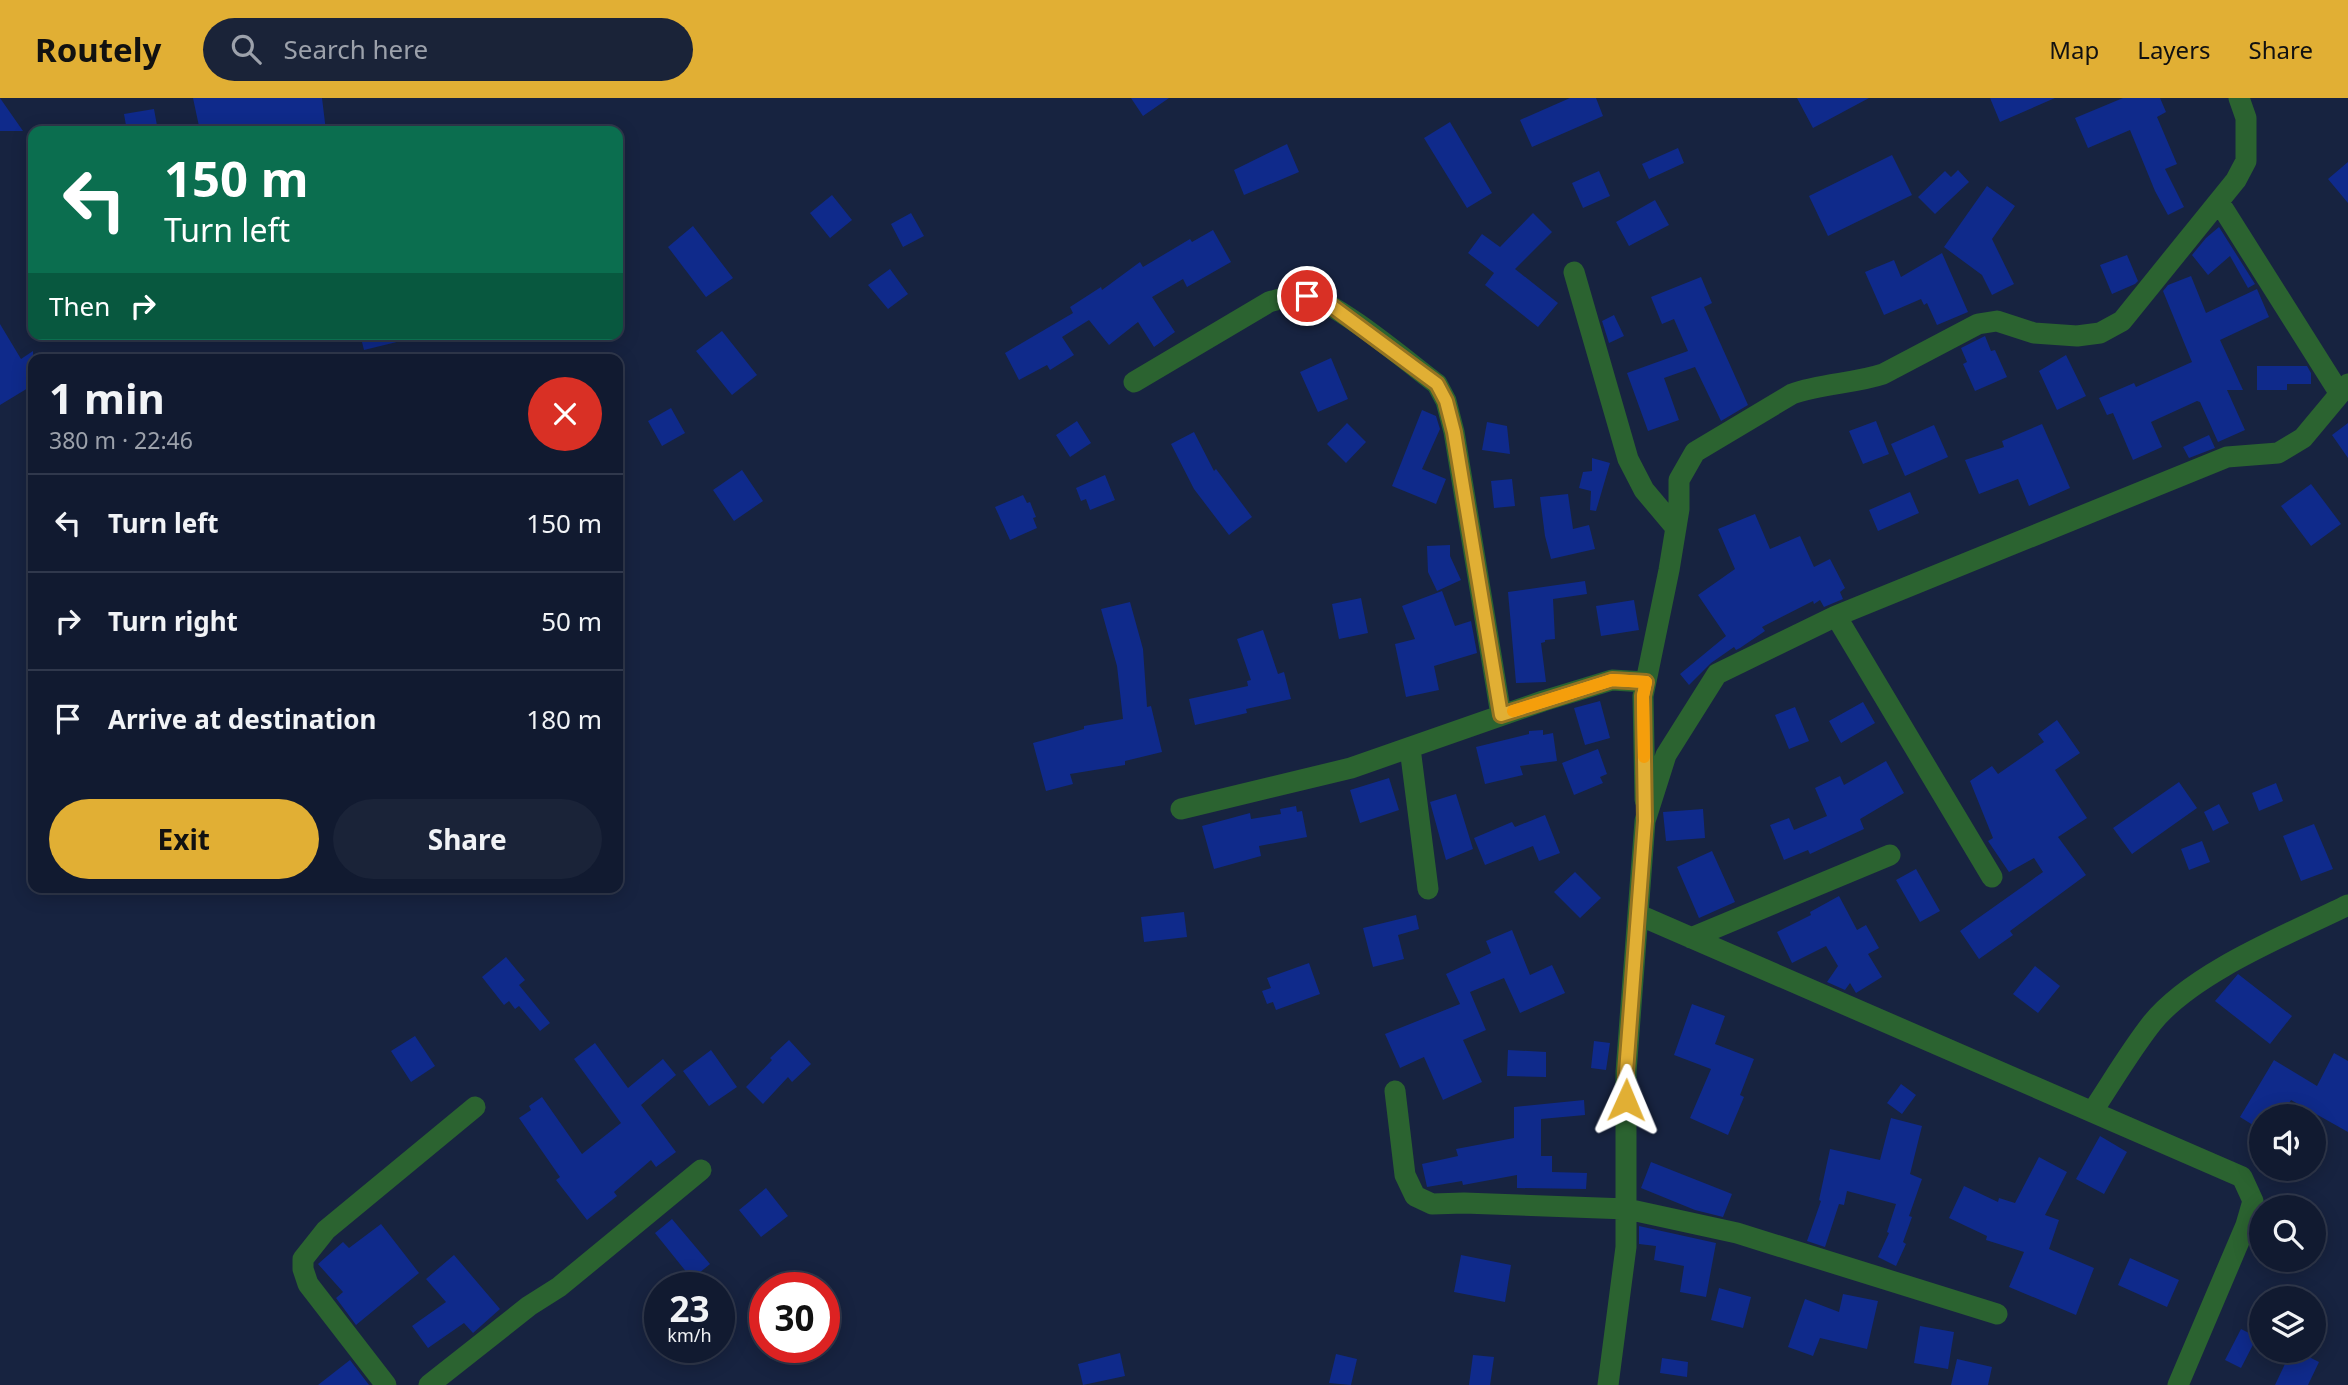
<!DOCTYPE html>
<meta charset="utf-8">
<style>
:root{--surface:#111a30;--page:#1a2338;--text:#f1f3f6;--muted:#9ca1ab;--line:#30384c;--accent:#e1af34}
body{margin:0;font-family:"Noto Sans",sans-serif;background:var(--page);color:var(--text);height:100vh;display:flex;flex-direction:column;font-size:26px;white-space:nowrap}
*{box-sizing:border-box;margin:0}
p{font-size:23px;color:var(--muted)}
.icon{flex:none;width:38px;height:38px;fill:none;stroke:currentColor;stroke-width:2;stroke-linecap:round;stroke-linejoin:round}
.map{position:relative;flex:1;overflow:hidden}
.details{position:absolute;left:28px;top:256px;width:595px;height:539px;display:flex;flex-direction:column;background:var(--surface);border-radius:14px;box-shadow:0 4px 18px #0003,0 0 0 2px var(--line)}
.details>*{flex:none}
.hud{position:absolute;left:28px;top:28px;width:595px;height:214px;border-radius:14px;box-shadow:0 4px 18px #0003,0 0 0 2px var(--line);background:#0b6e4f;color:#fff;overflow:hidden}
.controls{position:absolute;left:2249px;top:1006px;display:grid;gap:14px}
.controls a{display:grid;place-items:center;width:77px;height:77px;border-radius:50%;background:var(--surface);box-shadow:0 4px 18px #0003,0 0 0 2px var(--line);font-size:35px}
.speed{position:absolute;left:644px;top:1174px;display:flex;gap:14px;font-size:35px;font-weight:700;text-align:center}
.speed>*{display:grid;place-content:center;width:91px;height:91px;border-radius:50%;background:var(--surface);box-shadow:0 4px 18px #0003,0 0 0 2px var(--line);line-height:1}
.speed small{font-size:18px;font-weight:400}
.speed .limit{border:10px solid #d22;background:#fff;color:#111}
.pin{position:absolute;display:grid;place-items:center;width:60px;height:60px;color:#fff;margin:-30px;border:4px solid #fff;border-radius:50%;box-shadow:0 2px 7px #0007}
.me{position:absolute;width:77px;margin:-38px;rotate:1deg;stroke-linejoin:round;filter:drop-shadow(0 0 5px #0008)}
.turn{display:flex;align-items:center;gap:24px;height:147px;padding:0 21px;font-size:32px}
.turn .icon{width:91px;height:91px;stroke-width:2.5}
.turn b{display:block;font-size:49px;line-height:60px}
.then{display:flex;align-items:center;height:66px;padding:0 21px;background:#0003;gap:14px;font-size:26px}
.round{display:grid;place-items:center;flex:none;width:74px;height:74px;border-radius:37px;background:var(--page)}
.headline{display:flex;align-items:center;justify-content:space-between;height:119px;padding:0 21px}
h1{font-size:42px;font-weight:700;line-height:52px}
.action{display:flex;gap:14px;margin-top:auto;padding:14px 21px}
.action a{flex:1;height:80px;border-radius:42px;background:var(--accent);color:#111;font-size:28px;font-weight:700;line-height:80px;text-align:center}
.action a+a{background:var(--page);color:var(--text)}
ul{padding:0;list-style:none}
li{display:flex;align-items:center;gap:21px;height:98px;padding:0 21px;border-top:2px solid var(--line)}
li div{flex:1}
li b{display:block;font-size:26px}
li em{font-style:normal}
header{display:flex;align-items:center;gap:42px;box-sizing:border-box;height:98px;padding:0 35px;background:var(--accent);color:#111}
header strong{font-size:33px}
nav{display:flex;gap:38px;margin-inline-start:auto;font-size:24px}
.search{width:490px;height:63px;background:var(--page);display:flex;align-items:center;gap:18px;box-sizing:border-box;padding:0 24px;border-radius:38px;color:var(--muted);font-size:26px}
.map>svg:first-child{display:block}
.building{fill:#0f2a8b}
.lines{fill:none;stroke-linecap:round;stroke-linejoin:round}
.minor{stroke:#2b6330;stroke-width:21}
.route-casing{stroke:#927222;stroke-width:18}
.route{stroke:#e1af34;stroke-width:12}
.slow{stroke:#f59e0b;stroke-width:12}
</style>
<header>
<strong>Routely</strong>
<div class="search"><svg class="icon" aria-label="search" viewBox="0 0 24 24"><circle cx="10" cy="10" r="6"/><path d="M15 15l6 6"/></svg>Search here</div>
<nav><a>Map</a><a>Layers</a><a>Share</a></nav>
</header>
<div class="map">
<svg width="2348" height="1287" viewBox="0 0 2348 1287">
<rect width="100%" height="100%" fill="#172340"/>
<path class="building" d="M0,0L23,33H0Z
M193,0H322L326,33H200Z
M1131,0H1169L1143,18Z
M1570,0H1596L1603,18L1532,49L1520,22Z
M1797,0H1869L1813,30Z
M1990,0H2055L2000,24Z
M2123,0H2160L2166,14L2157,19L2177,66L2165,71L2184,109L2168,117L2155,93L2130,32L2088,50L2075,20Z
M154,11L158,33H127L124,16Z
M1450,24L1492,95L1467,110L1424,40Z
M1287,46L1299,74L1244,97L1234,72Z
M1678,50L1684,65L1649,81L1642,66Z
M1892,57L1912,97L1828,138L1809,98Z
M2348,64V105L2328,81Z
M1958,72L1969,84L1935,116L1918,99L1945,73L1951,79Z
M1599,73L1610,98L1583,110L1572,85Z
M1987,88L2015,108L1992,141L2014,186L1992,197L1982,177L1944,149Z
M832,97L852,122L830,140L810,115Z
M1655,102L1669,127L1629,148L1616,124Z
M911,115L924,138L903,149L891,126Z
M1533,115L1552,134L1515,171L1558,205L1538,229L1485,187L1494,175L1468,155L1482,136L1500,149Z
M693,128L733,180L706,199L668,149Z
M2219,129L2255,186L2248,190L2230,158L2208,177L2192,157L2206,140Z
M1213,132L1231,164L1187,189L1183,181L1152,199L1175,234L1154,249L1138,224L1109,247L1089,222L1062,239L1074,257L1050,272L1047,267L1019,282L1005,255L1073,215L1070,209L1101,189L1102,192L1140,164L1143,169L1190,141L1192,144Z
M1942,155L1968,214L1937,227L1927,205L1924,207L1921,201L1884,217L1865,174L1894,162L1901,179Z
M2127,157L2138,183L2135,186L2112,196L2100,167Z
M890,171L908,196L888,211L868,187Z
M2191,178L2206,215L2257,191L2269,219L2220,242L2243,292H2227L2245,332L2218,344L2200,304L2197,303L2151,324L2162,349L2133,362L2113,315L2107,317L2099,300L2134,285L2136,289L2192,264L2163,193L2168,187Z
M1701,179L1712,205L1704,209L1748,307L1721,323L1695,269L1664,280L1679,322L1648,333L1627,275L1688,253L1674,221L1662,226L1651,199Z
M1614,217L1624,238L1609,245L1602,223Z
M0,226L21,261L33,253V287L0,307Z
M722,233L757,277L732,297L696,253Z
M360,236H404L405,242L364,252Z
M1985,238L1991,253L1995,252L2007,279L1975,293L1963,266L1967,264L1961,250Z
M2066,257L2086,298L2057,312L2039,273Z
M1331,260L1348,301L1318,314L1300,274Z
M2257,268H2307L2311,275V286H2287V292H2257Z
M671,310L685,335L662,348L648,323Z
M1422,312L1436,318L1440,331L1422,371L1446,381L1436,406L1392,388Z
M1077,323L1091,345L1070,359L1056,337Z
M1876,323L1889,356L1863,366L1849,333Z
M1487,324L1507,328L1510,356L1482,352Z
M1347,325L1366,344L1346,365L1327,346Z
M2348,325V360L2332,337Z
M2042,326L2070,390L2029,408L2018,381L1979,396L1965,362L2004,349L2002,343Z
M1934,327L1948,359L1905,378L1891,346Z
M1194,334L1214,373L1216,371L1252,419L1229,437L1194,391L1171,346Z
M2209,337L2215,350L2189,360L2183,349Z
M1592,360L1610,365L1596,413L1590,412L1591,393L1579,390L1583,374L1592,373Z
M742,372L763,403L734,423L713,392Z
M1105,377L1115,402L1090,412L1086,401L1081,403L1076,390Z
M1512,381L1515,408L1494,410L1491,383Z
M2311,386L2341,426L2311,448L2281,408Z
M1910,394L1919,415L1878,433L1869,412Z
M1568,396L1573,431L1589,427L1595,451L1551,461L1545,438L1540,399Z
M1023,397L1027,405L1030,404L1036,419L1033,420L1037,430L1010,442L995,409Z
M1755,416L1770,451L1800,438L1814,469L1830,461L1845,490L1840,494L1843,501L1824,509L1820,502L1814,506L1813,503L1762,529L1765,533L1740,550L1736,552L1734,549L1711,565L1689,587L1680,576L1726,538L1698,497L1735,471L1718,431Z
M1450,447V458L1461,482L1437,493L1428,474L1427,448Z
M1585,483L1587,496L1553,501L1555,541L1545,542V544L1541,545L1546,584L1516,585L1508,494Z
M1442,493L1455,528L1471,523L1477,555L1434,568L1439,592L1406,599L1395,546L1415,541L1402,508Z
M1361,500L1368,535L1339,541L1332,506Z
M1634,502L1639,532L1601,538L1596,508Z
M1130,504L1143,551L1147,609L1151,608L1162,654L1125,663V667L1070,676L1073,686L1046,693L1033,645L1084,631V628L1123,621L1117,568L1101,511Z
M1263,532L1278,576L1284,574L1291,601L1246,611L1247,615L1195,627L1189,601L1248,588L1247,583L1251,582L1237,541Z
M1600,603L1610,640L1585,647L1574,610Z
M1863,604L1875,625L1841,645L1829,623Z
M1795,609L1809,643L1789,651L1775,617Z
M2057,622L2080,655L2055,672L2087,720L2058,739L2086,777L2010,833L2013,837L1979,861L1960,833L2043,774L2034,760L2009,774L1988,743L1993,740L1970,683L1992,668L1998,676L2044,644L2038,636Z
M1543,632V637L1553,635L1557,663L1520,668L1523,677L1485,686L1476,649L1529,636V633Z
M1598,651L1607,676L1600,679L1603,685L1574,697L1562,665Z
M1886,663L1904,695L1860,721L1864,731L1810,756L1808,752L1784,762L1770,727L1789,720L1794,732L1827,718L1815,690L1840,678L1844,687Z
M1389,680L1399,712L1360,725L1350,692Z
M2179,684L2197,710L2132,756L2113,730Z
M2276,685L2283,703L2259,713L2252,695Z
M1456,696L1473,751L1446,762L1430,704Z
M2219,706L2229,725L2213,733L2204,714Z
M1296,708L1297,714L1302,713L1307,739L1259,748L1261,758L1214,771L1202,728L1250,715L1251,721L1281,716L1280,711Z
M1703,711L1705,740L1666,743L1663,714Z
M1545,717L1560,755L1539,763L1533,748L1485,767L1474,740L1512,724L1515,729Z
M2314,726L2333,771L2301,783L2283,738Z
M2202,743L2210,764L2189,772L2181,751Z
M1712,753L1735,804L1699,820L1677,769Z
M1916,771L1940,813L1920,824L1896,782Z
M1575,774L1601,800L1580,820L1554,794Z
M1839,798L1857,832L1866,827L1879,850L1868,856L1882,879L1856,895L1850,885L1845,892L1827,884L1838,868L1826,848L1792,865L1777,834L1811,817L1810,814Z
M1184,814L1187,839L1144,844L1141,819Z
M1416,817L1419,831L1398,837L1404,861L1373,869L1363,830Z
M1512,832L1530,877L1552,867L1565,895L1520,915L1504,880L1470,894L1486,932L1463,942L1482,984L1443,1002L1424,959L1400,970L1385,936L1460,906L1446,876L1491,855L1486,843Z
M506,859L525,882L519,887L550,925L540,933L519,908L515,911L509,903L504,907L482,879Z
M1309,865L1320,896L1276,912L1273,904L1267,906L1262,893L1271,890L1267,880Z
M2035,868L2060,888L2038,915L2013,896Z
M2238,876L2292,918L2270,946L2215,903Z
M1692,906L1725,918L1715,946L1754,961L1740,997L1744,999L1728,1037L1690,1020L1711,971L1674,957Z
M415,938L435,968L411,984L391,953Z
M789,942L811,966L792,984L788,979L763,1006L746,989L772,962L770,960Z
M1594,943L1610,945L1606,972L1591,970Z
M595,945L628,990L663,961L676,977L641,1007L676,1054L656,1069L651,1062L614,1094L617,1098L587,1122L556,1082L560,1079L519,1020L531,1012L529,1008L542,999L582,1056L621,1025L574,961Z
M711,952L737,989L709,1008L683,973Z
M1508,952L1546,954V979L1507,978Z
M2334,955L2348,963V1034L2291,1002L2281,1018H2261V1032L2240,1019L2274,962L2317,988Z
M1901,986L1916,997L1902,1016L1887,1005Z
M1584,1002L1585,1017L1541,1021V1058H1552V1074L1587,1075L1586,1091L1517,1090V1077L1463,1087L1462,1083L1427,1089L1422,1066L1458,1058L1456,1051L1514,1040V1009Z
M1891,1020L1922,1028L1910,1076L1922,1081L1909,1118L1912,1119L1903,1144L1906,1146L1896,1168L1878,1159L1889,1135L1887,1134L1896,1106L1847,1093L1844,1107L1839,1106L1825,1149L1807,1143L1821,1103L1819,1102L1830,1051L1880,1062Z
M2100,1038L2127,1054L2104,1096L2076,1081Z
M2039,1059L2067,1074L2045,1117L2059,1122L2049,1151L2094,1170L2076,1217L2009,1189L2024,1154L1986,1142L1987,1138L1949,1120L1964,1088L1998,1104L1999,1100L2015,1105Z
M1651,1064L1732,1096L1723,1119L1695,1112L1641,1090Z
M766,1090L788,1118L761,1139L739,1112Z
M672,1121L710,1166L692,1181L655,1135Z
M381,1126L419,1175L356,1227L336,1200L343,1194L318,1166L343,1144L349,1150Z
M1639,1128L1716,1145L1706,1199L1680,1194L1684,1168L1654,1162L1656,1148L1639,1146Z
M454,1157L500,1211L473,1235L464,1225L428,1250L412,1228L446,1204L426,1181Z
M1461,1157L1511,1167L1505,1204L1454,1194Z
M2130,1160L2179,1182L2167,1209L2118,1187Z
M1719,1190L1751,1199L1743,1230L1711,1222Z
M1843,1196L1878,1203L1867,1251L1820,1240L1813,1258L1788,1249L1805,1201L1839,1214Z
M1920,1228L1954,1234L1948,1271L1914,1265Z
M2241,1231L2257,1239L2241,1270L2225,1262Z
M2291,1253H2297L2319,1264L2308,1287H2275Z
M1120,1255L1125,1278L1083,1287L1078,1266Z
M1336,1256L1357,1261L1351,1287L1329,1285Z
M1473,1257L1494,1259L1490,1287H1469Z
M1662,1260L1688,1264L1687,1279L1660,1275Z
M1957,1261L1992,1269L1988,1287H1951Z
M350,1262L369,1287H318Z"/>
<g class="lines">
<path class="minor" d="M2219,104L2340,296
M1574,174L1628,361L1644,392L1676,430
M1134,284L1269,204C1281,201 1295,196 1307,198C1337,204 1409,265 1437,286L1446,303L1454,334L1501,617
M1836,518L1992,779
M1410,650L1428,791
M1645,702L1643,598L1669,472L1679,411V382L1695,354L1792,296C1821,285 1853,286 1883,276L1978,226L1997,223L2034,235L2077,238L2100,235L2122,223L2236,82L2246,63V20L2239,0
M1181,711L1351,670L1543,603L1612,582L1646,584
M1639,817L2242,1079L2253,1103L2246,1127L2178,1287
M1691,840L1890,757
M1395,993L1405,1077L1415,1098L1432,1106L1464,1105L1627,1111L1737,1135L1997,1216
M2092,1014C2112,984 2130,953 2152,925C2193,874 2289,836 2348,807
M386,1287L308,1186L303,1171V1161L326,1132L475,1009
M429,1287L529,1208L559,1189L701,1072
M1608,1287L1626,1149V974L1645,723L1666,657L1717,576L1836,518L2227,359L2278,355L2303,340L2348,286"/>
</g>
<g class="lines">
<g class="route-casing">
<path id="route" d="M1307,198L1333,209L1437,286L1446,303L1454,334L1501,617L1612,582L1646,584L1643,598L1645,723L1626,974V1002"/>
</g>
<use href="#route" class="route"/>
<path class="slow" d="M1513,613L1612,582L1646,584L1643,598L1644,659"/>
</g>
</svg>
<div class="controls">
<a><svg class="icon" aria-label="sound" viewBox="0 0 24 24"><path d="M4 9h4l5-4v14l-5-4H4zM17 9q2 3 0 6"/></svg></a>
<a><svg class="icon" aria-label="search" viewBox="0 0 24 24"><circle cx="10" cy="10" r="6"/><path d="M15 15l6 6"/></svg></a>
<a><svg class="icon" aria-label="layers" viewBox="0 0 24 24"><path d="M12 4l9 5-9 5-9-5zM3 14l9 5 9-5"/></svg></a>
</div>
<div class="speed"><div>23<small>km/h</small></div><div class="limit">30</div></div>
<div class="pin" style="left:1307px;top:198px;background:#d93025"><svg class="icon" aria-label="arrive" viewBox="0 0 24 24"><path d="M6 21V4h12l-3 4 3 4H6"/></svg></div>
<svg class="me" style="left:1626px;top:1002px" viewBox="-20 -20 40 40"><path d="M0-17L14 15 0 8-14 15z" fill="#e1af34" stroke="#fff" stroke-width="4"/></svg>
<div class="hud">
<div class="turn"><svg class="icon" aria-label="left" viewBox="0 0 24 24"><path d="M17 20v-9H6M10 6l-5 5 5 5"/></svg><div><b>150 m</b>Turn left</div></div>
<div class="then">Then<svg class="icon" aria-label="right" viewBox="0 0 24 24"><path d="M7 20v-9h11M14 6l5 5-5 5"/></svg></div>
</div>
<section class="details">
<div class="headline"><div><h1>1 min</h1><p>380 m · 22:46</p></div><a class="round" style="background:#d93025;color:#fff"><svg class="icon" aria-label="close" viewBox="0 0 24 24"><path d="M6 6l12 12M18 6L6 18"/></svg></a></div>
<ul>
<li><svg class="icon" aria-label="left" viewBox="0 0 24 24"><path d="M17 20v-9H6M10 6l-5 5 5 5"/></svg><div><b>Turn left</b></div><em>150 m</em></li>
<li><svg class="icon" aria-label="right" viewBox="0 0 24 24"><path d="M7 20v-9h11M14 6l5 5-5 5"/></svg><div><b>Turn right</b></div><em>50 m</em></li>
<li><svg class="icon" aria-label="arrive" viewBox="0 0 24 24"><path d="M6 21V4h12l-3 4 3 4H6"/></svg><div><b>Arrive at destination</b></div><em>180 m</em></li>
</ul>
<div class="action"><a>Exit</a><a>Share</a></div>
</section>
</div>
